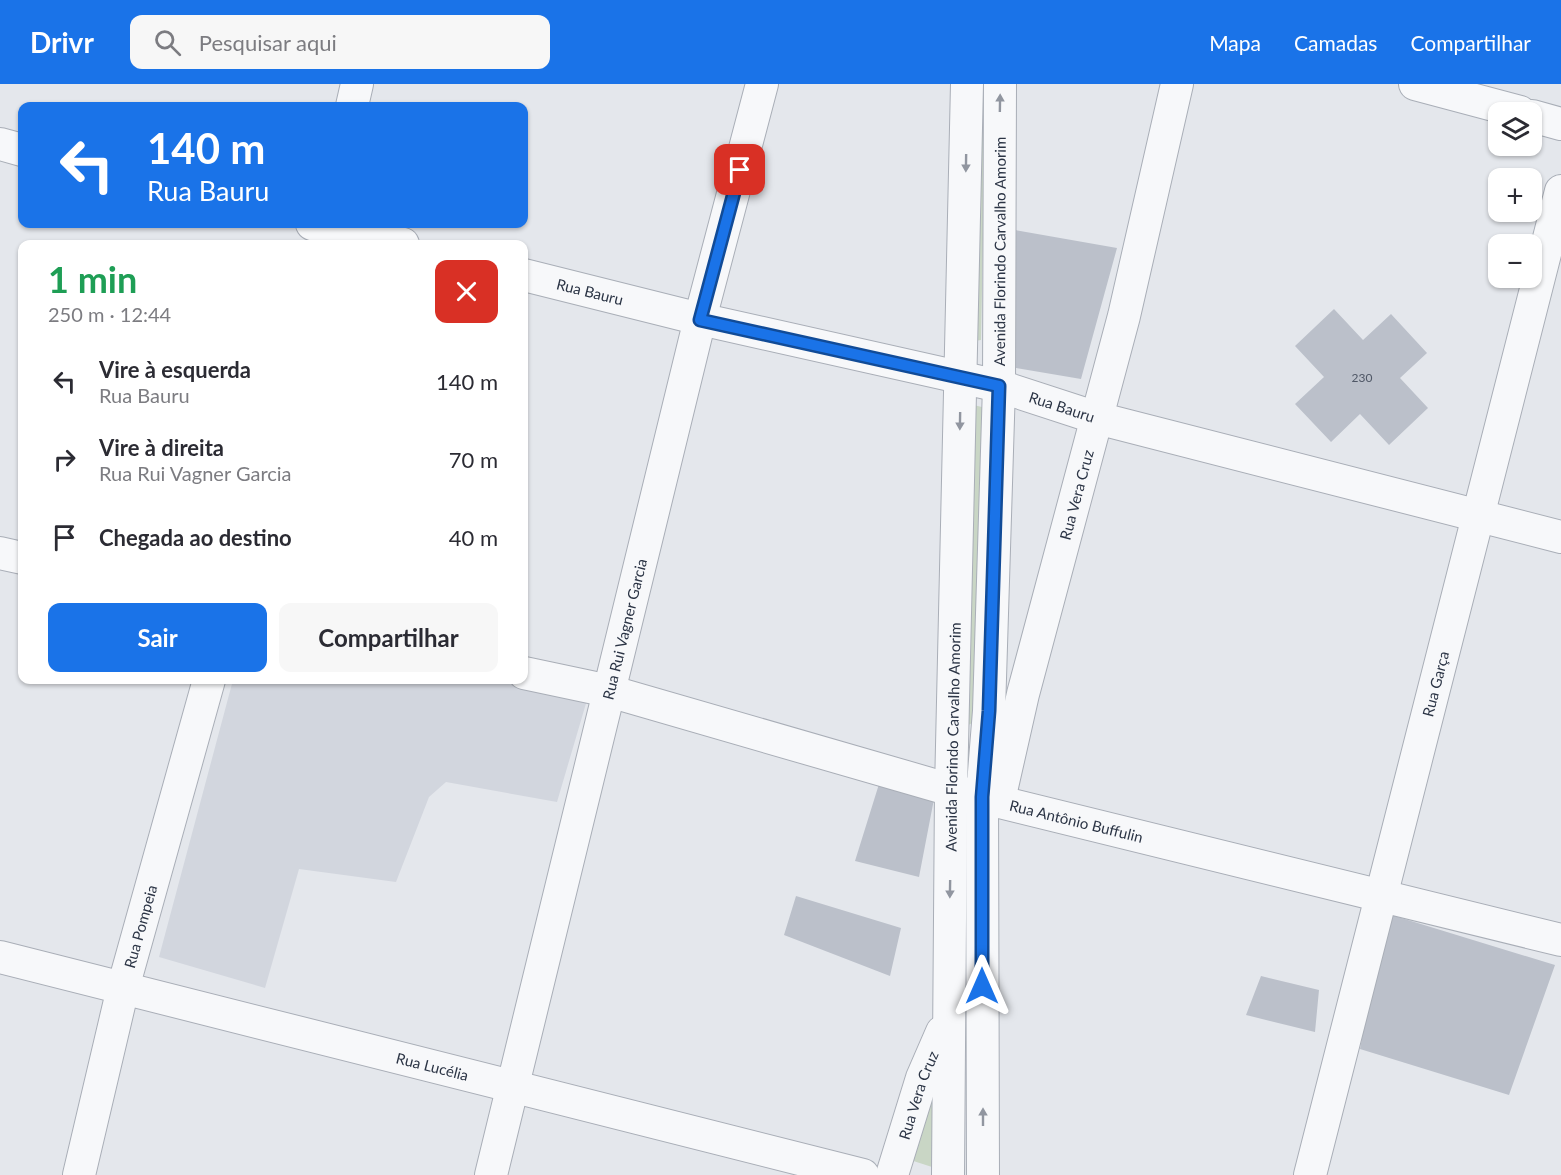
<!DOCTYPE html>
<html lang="pt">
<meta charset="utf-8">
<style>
:root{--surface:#fff;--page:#f7f7f7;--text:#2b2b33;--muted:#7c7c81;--accent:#1a73e8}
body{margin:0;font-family:Lato,sans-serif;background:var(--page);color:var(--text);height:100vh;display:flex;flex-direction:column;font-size:22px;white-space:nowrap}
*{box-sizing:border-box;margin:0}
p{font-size:20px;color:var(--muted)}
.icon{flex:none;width:33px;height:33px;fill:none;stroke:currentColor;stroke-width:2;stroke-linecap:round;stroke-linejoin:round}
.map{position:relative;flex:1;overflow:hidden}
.side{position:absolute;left:18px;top:156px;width:510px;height:444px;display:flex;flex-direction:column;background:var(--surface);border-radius:12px;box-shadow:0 2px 4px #0004}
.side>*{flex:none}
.top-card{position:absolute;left:18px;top:18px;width:510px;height:126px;border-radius:12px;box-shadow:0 2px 4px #0004;background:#1a73e8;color:#fff;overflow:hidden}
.buttons{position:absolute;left:1488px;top:18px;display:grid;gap:12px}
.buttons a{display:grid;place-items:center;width:54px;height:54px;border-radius:12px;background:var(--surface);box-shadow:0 2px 4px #0004;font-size:30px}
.pin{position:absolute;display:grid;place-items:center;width:51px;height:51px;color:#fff;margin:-26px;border-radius:12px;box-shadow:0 3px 9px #0006}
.me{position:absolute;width:66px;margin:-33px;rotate:0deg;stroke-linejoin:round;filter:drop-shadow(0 0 4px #0008)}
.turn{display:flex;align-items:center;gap:21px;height:126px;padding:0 30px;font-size:27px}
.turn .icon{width:78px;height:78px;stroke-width:2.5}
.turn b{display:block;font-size:42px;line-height:51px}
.round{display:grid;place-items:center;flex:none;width:63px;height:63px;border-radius:12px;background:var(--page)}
.head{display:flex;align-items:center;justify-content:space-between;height:102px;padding:0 30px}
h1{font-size:36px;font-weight:700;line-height:45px;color:#1e9e55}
.primary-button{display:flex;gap:12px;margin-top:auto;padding:12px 30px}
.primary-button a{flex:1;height:69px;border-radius:12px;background:var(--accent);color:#fff;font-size:24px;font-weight:700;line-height:69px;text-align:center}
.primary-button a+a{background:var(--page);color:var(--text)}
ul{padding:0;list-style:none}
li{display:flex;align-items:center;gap:18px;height:78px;padding:0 30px}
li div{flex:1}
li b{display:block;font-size:22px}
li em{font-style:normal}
header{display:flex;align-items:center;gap:36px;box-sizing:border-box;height:84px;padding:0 30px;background:var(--accent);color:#fff}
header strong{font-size:28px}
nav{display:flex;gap:33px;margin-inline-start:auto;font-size:21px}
.search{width:420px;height:54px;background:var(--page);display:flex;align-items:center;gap:15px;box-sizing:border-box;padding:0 21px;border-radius:12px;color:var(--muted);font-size:22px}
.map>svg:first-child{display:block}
.built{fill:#d2d6de}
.green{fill:#c9d6c5}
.building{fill:#bbc0ca}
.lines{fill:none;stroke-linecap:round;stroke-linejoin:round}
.street-casing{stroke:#a9aeb7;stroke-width:34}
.street{stroke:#f7f8fa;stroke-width:32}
.oneway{fill:#9196a0}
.route-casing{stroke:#114b97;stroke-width:15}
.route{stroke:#1a73e8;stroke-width:10}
.labels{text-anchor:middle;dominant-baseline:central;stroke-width:5;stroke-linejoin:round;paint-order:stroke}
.number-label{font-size:12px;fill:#4f5766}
.street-label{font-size:15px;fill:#2b3445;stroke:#f4f6f9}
</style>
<header>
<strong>Drivr</strong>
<div class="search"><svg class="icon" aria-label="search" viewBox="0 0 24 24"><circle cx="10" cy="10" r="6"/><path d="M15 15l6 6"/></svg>Pesquisar aqui</div>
<nav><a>Mapa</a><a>Camadas</a><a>Compartilhar</a></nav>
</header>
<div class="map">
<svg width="1561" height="1091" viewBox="0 0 1561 1091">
<rect width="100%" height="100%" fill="#e4e7ec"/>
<path class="built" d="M233,596H490L587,616L557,718L446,698L429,713L396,798L299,785L265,904L159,873Z"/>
<path class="green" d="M976,0H986L981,256L968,258Z
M965,319L986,324L976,637L957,647Z
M917,1013L941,1018L932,1083L898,1072Z"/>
<path class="building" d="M1015,146L1117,164L1081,295L1010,283Z
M1334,225L1363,256L1391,230L1427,269L1400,294L1428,324L1389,361L1360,330L1331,358L1295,320L1324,293L1295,262Z
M879,700L934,715L919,793L855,777Z
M796,812L901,844L890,892L784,851Z
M1385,829L1555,881L1509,1011L1360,965Z
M1261,892L1319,906L1315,948L1246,931Z"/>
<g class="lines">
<g class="street-casing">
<g id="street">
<path d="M1415,0L1520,28"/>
<path d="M352,22L357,0"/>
<path d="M1532,32L1561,40"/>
<path d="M0,60L22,66"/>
<path d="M312,140L403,160"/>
<path id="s1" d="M524,191L700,235L999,302L1097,334L1561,453"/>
<path d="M0,469L22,474"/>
<path id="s2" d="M524,589L609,607L951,706L1561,856"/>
<path id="s3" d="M999,716L1023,610L1124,232L1177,0"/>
<path id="s4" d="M0,873L863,1091"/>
<path id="s5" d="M79,1091L123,904L209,596"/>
<path id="s6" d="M491,1091L700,235L762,0"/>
<path id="s7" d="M892,1091L922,994L942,948"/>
<path id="s8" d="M948,1091L951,706L967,0"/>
<path id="s9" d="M983,1091L982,713L989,627L999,302L1000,0"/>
<path id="s10" d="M1310,1091L1561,107"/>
</g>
</g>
<use href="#street" class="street"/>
</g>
<defs><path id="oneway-solid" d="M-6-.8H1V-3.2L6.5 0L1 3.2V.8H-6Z" transform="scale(1.5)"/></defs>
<g class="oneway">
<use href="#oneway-solid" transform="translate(1000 19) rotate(-89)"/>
<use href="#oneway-solid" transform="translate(966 79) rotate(91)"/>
<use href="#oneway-solid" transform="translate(960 337) rotate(91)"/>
<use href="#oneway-solid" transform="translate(950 805) rotate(91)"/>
<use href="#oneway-solid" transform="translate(983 1033) rotate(-90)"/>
</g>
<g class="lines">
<g class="route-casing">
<path id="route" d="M740,86L700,236L999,302L989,627L982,713V902"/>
</g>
<use href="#route" class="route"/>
</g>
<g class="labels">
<g class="number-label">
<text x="1362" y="293">230</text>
</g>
<g class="street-label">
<text stroke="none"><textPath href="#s9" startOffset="924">Avenida Florindo Carvalho Amorim</textPath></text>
<text stroke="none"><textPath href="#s1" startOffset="68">Rua Bauru</textPath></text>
<text stroke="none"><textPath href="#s1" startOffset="554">Rua Bauru</textPath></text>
<text stroke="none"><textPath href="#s3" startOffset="315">Rua Vera Cruz</textPath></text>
<text stroke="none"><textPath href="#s6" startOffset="562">Rua Rui Vagner Garcia</textPath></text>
<text stroke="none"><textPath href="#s10" startOffset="507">Rua Garça</textPath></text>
<text stroke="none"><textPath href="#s8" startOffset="438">Avenida Florindo Carvalho Amorim</textPath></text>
<text stroke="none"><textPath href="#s2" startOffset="572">Rua Antônio Buffulin</textPath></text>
<text stroke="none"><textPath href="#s5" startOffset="256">Rua Pompeia</textPath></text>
<text stroke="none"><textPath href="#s4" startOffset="446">Rua Lucélia</textPath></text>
<text stroke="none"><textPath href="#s7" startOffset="84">Rua Vera Cruz</textPath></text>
</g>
</g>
</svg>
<div class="buttons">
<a><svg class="icon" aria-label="layers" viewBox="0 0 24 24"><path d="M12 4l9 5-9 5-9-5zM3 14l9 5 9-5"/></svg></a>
<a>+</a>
<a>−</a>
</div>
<div class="pin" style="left:740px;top:86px;background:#d93025"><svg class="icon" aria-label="arrive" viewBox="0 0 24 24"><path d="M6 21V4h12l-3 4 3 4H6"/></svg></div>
<svg class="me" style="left:982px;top:902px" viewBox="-20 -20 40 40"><path d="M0-17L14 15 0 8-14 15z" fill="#1a73e8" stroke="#fff" stroke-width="4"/></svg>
<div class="top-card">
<div class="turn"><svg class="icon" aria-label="left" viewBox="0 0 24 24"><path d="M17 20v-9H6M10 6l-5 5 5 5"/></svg><div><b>140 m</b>Rua Bauru</div></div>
</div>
<section class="side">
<div class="head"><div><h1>1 min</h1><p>250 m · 12:44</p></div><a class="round" style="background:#d93025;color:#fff"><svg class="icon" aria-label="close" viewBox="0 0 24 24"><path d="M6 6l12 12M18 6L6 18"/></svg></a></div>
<ul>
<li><svg class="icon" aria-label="left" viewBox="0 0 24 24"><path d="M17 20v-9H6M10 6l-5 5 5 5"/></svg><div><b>Vire à esquerda</b><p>Rua Bauru</p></div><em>140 m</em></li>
<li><svg class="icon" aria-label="right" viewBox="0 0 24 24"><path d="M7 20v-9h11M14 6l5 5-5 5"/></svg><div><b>Vire à direita</b><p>Rua Rui Vagner Garcia</p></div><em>70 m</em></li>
<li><svg class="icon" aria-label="arrive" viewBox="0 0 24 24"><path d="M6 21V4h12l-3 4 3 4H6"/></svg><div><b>Chegada ao destino</b></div><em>40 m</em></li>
</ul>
<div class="primary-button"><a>Sair</a><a>Compartilhar</a></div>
</section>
</div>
